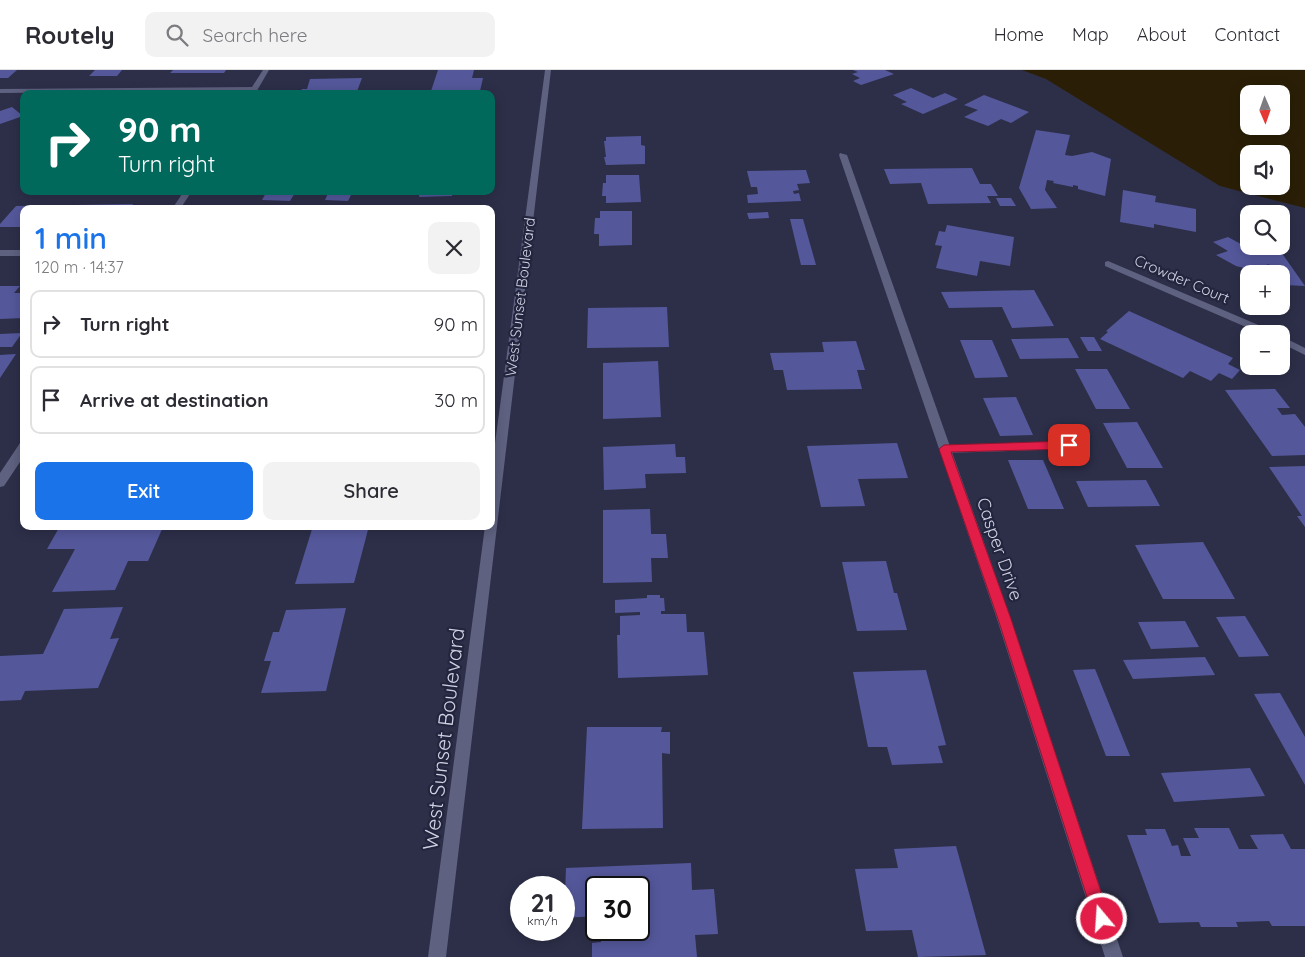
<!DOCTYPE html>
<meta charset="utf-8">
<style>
:root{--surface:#fff;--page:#f2f2f3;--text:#2b2b33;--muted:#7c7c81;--line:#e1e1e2;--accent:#1a73e8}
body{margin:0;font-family:Quicksand,sans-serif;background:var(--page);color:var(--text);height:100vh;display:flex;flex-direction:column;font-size:19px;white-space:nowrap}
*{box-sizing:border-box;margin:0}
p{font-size:16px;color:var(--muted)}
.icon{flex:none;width:28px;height:28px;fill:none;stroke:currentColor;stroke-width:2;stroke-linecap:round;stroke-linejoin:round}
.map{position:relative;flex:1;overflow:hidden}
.details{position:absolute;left:20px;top:135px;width:475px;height:325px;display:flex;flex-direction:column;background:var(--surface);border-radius:10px;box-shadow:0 2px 12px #0003}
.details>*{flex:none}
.guide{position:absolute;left:20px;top:20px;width:475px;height:105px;border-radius:10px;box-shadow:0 2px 12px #0003;background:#00695c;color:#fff;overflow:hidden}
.needle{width:32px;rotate:178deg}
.controls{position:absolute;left:1240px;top:15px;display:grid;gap:10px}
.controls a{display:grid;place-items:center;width:50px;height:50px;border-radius:10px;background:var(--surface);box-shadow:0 2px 12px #0003;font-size:25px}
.speed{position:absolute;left:510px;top:806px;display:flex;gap:10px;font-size:25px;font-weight:700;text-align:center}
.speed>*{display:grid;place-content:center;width:65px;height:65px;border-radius:50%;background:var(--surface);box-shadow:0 2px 12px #0003;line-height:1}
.speed small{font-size:12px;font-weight:400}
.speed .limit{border:2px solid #111;border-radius:8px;background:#fff;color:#111}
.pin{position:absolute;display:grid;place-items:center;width:42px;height:42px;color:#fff;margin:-21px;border-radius:10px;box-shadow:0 2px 8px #0006}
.me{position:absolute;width:55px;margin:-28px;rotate:342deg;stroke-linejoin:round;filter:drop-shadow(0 0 4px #0008)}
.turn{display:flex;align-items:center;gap:18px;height:105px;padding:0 15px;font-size:22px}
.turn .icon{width:65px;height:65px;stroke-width:2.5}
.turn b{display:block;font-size:35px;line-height:42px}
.round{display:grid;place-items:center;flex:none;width:52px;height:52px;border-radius:10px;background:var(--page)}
.headline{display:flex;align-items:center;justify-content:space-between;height:85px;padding:0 15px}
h1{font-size:30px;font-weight:600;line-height:38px;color:var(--accent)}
.button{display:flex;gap:10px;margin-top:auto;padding:10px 15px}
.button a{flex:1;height:58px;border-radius:10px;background:var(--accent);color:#fff;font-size:20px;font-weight:600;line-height:58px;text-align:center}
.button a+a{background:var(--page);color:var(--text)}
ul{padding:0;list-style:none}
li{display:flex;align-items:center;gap:15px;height:68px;margin:0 10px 8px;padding:0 5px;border:2px solid var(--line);border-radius:10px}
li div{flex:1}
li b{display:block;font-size:19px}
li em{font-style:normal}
header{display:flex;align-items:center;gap:30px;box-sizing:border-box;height:70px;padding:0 25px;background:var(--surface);border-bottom:1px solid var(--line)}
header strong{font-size:24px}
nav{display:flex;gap:28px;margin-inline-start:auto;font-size:18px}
.search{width:350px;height:45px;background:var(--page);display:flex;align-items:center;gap:12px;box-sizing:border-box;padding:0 18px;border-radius:10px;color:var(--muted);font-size:19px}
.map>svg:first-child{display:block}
.water{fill:#2a1f06;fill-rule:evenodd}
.building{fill:#54589b}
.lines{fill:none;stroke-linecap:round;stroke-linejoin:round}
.service{fill:#5e617f;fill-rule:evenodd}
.minor{fill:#5e617f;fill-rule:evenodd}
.route{fill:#e11d48;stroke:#92132f}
.labels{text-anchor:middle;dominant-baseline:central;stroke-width:4.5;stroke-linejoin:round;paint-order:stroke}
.far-street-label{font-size:15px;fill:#cfd2e3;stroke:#23253e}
.street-label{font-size:18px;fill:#cfd2e3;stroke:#23253e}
.near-street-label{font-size:21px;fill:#cfd2e3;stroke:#23253e}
</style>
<header>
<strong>Routely</strong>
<div class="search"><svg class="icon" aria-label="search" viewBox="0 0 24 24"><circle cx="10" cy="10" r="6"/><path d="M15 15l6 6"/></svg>Search here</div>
<nav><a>Home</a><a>Map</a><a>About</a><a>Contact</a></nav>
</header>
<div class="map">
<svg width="1305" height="887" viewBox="0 0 1305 887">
<rect width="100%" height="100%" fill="#2d2f49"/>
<path class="water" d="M1022,0H1305V138L1220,116L1046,9ZM1249,24H1281V56H1249ZM1249,84H1281V116H1249Z"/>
<path class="building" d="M0,0H17L8,8H0Z
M95,0H122L117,6H89Z
M173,0H226L224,3H170Z
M438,0H474L472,8H483L480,21H431Z
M853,0H885L894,4L861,15L853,11L860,8L852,4L858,2Z
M362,8L356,24H300L302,19H307L310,9Z
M911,18L933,28L945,23L958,29L923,44L901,34L907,32L893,25Z
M984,25L1029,42L1011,53L1001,49L988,56L964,47L978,40L964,35Z
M12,37L23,46L0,54V41Z
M1036,60L1070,65L1065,85L1072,86L1092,82L1111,89L1105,126L1078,119V116L1073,115V117L1053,113L1054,111L1047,110L1045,120L1057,138L1031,139L1019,118Z
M641,66V75L645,76V94L606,95L604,87H606L604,71H606V67Z
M972,98L980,114H991L998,126H987L991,133L928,134L921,113L890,114L884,99Z
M806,100L810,113L797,114L799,120L793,121L794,124L799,123L801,131L748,133L747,125L758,124L757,117H751L747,101Z
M606,105H639L641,132L606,133V126H602L603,113H606Z
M1123,120L1156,126L1155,132L1196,139V162L1154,154V158L1120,152Z
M267,121H296L290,131L262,130Z
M329,121H353L348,131L325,130Z
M420,121H453L452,126L419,127Z
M996,128H1011L1016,136H1000Z
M133,134L130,139H24V157H0V154L16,136Z
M600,141H632V175L599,176V164H594L595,148H600Z
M768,142L769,148L749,149L747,143Z
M790,149H803L816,195H801Z
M947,155L1014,167L1010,196L980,191L977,206L936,198L942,176L935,175L939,161L945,162Z
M1228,167L1252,180L1281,182L1305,216L1284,215L1281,211V204H1276L1270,195L1267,194L1271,201L1252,200L1236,196L1216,185L1228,181L1213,172Z
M0,216H20L14,223H24V248L0,249Z
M1034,220L1054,256L1012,258L1002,237L949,238L941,222Z
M667,237L669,277L587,278L588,238Z
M1129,241L1233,288L1228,294L1240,300L1232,309L1219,303L1211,311L1190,301L1183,308L1100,269L1108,262L1106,261Z
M22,263L12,277H0V264Z
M1080,267H1094L1102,281H1088Z
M1068,268L1079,288L1020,289L1011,269Z
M960,270H992L1008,307L975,308Z
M856,271L865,300H857L862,319L787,320L783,300H774L770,283L824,282L822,272Z
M16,284L0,308V285Z
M658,291L661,347L603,349V293Z
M1075,299H1107L1130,339H1096Z
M1275,319L1290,338H1277L1282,345L1295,344L1305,357V385L1272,386L1225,320Z
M1016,327L1033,365L1000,366L983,328Z
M1137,352L1163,398H1127L1103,353Z
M897,373L908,408L858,409L865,436L821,437L807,376Z
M675,374L676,387H685L686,403L645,404L646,418L604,420L603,377Z
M1008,390H1043L1064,439H1028Z
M1305,396V457L1297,446H1302L1269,397Z
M1146,410L1160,436L1088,437L1076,411Z
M650,439L651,464H666L668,488H651L652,512L603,513V440Z
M60,456H152L163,457L148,491H128L115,520L52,522L75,479H47Z
M313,456H369L354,513L295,514Z
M1203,472L1235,529H1163L1135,475Z
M886,491L894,523H897L907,560L857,561L842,492Z
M647,525H660V528H664L665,541H661V544H686L687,562H704L708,605L618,608L617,565H620V546L640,545V542L615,543V530L647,528Z
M123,537L110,569L119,568L98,618L25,621L21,630L0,631V586L43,584L64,539Z
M346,538L326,621L261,623L271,591H264L273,562H279L286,540Z
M1245,546L1269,586L1239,587L1216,547Z
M1185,551L1199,577L1151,579L1138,552Z
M1205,587L1215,605L1133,609L1123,590Z
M1095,599L1130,686H1106L1073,600Z
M926,600L946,675L938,676L943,693L892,695L887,677H868L853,602Z
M1280,623L1305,667V715L1254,624Z
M587,657H662L661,662H670V684L662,683L663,758L582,759Z
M1250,698L1265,726L1174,732L1161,703Z
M1194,758H1229L1239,779H1258L1250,765L1283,764L1291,779H1305V856H1272L1269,851L1236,852L1238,857H1201L1199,852L1159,853L1127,765H1147L1145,759H1165L1172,776L1178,775L1181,786H1191L1183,768H1199Z
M956,776L986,885L918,887L912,860L866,861L855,799L898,798L894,779Z
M691,793L692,820L714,819L718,864L695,865L697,887H592V873L601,872V860H639V818H596V846L564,848L566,798Z"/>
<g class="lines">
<path class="service" d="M1069,371L1075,375L1069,379L945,383L939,379L945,375Z"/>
<path class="minor" d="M263,0H269L255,24H248L249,21L0,23V19L252,17Z
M545,0H551L446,887H428L485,456H491V403Z
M840,83L847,85L1011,549L1123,887H1105L997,549L839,85Z
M184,121H192L180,139H172Z
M0,180H24V186H0Z
M1108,191L1275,262L1276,264H1262L1105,196V192Z
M1281,266L1305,278V285L1281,273Z
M24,372V386L4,416L0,417V403L20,373Z"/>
</g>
<path class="route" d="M1069,371L1074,375L1069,379L951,382L1011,549L1110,849L1108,855L1102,857L1096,855L1094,849L998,549L939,379L944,375Z"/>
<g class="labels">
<g class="far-street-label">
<text transform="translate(1182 209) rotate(23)">Crowder Court</text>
<text transform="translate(520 227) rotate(-83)">West Sunset Boulevard</text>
</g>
<g class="street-label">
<text transform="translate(1000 479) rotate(71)">Casper Drive</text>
</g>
<g class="near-street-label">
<text transform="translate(443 669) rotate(-83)">West Sunset Boulevard</text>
</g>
</g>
</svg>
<div class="controls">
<a><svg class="needle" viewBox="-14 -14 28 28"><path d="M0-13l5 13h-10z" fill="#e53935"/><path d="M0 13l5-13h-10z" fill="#7c7c81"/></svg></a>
<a><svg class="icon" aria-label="sound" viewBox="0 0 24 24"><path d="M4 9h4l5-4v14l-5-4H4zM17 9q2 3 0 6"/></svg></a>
<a><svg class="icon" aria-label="search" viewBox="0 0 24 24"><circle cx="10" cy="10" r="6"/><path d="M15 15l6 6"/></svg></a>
<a>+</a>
<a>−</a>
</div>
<div class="speed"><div>21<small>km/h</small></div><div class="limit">30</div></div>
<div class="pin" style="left:1069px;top:375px;background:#d93025"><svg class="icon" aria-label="arrive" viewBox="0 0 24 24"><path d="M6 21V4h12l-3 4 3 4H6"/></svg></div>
<svg class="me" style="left:1102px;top:849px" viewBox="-20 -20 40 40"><circle r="17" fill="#e11d48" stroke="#fff" stroke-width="3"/><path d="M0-11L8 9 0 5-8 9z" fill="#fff"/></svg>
<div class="guide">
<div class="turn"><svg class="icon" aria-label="right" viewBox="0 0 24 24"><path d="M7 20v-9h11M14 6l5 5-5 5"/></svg><div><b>90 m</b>Turn right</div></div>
</div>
<section class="details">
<div class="headline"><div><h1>1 min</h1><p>120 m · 14:37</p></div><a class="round"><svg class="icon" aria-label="close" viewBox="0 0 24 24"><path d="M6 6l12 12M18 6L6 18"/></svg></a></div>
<ul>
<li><svg class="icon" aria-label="right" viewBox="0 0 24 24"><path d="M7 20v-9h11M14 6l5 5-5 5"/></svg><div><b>Turn right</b></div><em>90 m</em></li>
<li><svg class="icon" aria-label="arrive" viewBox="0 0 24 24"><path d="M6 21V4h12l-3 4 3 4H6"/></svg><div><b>Arrive at destination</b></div><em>30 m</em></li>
</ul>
<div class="button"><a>Exit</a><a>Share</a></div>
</section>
</div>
